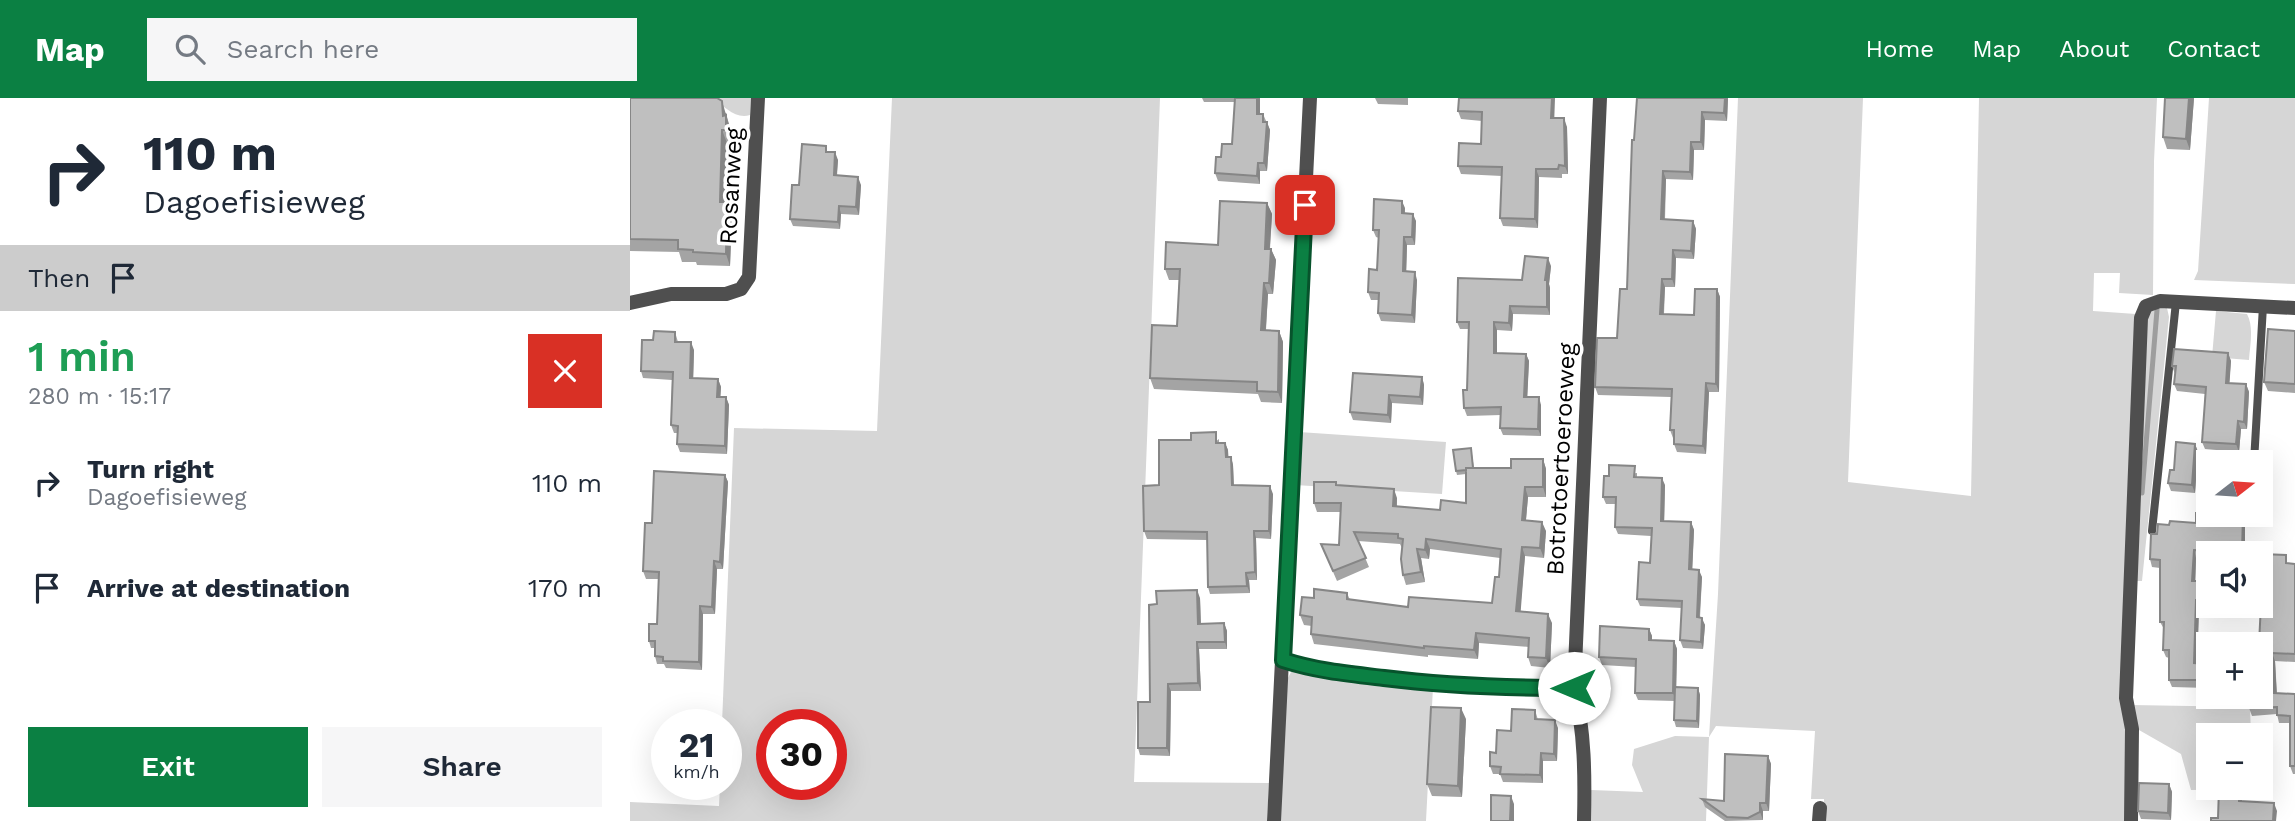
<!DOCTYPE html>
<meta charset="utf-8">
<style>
:root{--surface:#fff;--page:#f6f6f7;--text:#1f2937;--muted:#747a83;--accent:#0b8043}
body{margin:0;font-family:"Work Sans",sans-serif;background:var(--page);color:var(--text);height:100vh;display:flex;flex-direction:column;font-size:26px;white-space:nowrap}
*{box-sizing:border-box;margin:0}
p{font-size:23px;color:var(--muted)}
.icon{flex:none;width:38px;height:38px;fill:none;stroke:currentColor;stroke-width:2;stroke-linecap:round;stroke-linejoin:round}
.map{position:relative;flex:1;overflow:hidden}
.drawer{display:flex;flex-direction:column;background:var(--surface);width:630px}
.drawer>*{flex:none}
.guide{background:#fff;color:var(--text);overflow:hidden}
.needle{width:46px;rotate:73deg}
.tools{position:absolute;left:1566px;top:352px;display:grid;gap:14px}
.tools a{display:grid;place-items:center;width:77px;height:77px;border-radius:0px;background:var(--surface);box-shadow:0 7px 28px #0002;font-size:35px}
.speed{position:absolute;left:21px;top:611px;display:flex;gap:14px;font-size:35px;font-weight:700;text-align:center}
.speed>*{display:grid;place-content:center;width:91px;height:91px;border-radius:50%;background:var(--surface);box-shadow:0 7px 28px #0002;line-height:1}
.speed small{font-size:18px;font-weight:400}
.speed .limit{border:10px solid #d22;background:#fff;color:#111}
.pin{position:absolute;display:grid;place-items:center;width:60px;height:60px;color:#fff;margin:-30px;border-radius:14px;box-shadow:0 4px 10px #0006}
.me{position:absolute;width:77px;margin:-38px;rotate:270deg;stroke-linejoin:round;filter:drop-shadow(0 0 5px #0008)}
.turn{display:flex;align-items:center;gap:24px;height:147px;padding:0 28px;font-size:32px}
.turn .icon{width:91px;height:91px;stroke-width:2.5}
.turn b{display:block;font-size:49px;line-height:60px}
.then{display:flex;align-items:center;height:66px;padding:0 28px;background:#0003;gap:14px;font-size:26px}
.round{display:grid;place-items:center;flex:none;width:74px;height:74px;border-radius:0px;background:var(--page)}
.headline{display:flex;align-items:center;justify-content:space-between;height:119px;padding:0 28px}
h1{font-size:42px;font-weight:600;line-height:52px;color:#1e9e55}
.cta{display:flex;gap:14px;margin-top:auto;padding:14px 28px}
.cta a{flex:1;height:80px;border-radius:0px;background:var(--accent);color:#fff;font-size:28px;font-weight:600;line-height:80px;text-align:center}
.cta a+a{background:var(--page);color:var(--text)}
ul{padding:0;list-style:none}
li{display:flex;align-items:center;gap:21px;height:105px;padding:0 28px}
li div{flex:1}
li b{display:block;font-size:26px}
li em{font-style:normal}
header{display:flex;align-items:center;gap:42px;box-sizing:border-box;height:98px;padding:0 35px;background:var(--accent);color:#fff}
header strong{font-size:33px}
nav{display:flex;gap:38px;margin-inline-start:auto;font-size:24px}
.search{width:490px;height:63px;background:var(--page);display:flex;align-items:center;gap:18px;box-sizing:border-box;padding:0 24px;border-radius:0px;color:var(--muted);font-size:26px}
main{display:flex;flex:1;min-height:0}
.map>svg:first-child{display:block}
.green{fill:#d6d6d6;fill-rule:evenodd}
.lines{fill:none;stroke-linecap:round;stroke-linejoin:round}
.stream{stroke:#9d9d9d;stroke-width:5}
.service{stroke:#4f4f4f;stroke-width:8}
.minor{stroke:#4f4f4f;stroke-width:14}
.wall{fill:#a4a4a4}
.shaded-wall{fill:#868686}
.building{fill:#bfbfbf;stroke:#868686;stroke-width:2}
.route-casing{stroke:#07532c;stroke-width:18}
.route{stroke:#0b8043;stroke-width:12}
.labels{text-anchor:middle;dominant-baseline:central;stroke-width:7;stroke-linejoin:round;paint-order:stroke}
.street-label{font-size:24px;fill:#000;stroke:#fff}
</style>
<header>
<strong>Map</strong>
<div class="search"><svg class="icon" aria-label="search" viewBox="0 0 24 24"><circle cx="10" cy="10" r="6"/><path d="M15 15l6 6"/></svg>Search here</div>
<nav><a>Home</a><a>Map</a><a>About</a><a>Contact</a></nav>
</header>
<main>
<section class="drawer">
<div class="guide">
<div class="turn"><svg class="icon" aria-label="right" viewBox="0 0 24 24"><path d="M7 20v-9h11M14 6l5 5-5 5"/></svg><div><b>110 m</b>Dagoefisieweg</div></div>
<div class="then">Then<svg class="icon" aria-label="arrive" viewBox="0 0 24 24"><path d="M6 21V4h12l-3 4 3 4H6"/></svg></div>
</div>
<div class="headline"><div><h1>1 min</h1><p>280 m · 15:17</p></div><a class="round" style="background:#d93025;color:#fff"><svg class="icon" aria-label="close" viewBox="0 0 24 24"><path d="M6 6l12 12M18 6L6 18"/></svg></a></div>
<ul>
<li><svg class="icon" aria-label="right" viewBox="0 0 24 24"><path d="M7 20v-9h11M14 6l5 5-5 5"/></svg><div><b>Turn right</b><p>Dagoefisieweg</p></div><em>110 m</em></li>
<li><svg class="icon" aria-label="arrive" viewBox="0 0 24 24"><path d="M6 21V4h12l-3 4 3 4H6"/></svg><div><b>Arrive at destination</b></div><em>170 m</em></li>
</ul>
<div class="cta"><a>Exit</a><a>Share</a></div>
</section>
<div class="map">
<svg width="1665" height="723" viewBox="0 0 1665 723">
<rect width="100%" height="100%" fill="#fff"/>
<path class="green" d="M82,0H121L120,17C106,22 94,8 82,0Z
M262,0H530L504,684L639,685L637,723H0V704L89,708L90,686H96V626H92L104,330L247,333ZM142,626H201V686H142Z
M1108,0H1233L1218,384L1341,398L1349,0H1527L1524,63L1523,197L1489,195L1490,175H1464L1463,213L1506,216L1496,723H1194V701H1181L1185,633L1086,628L1079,639L1076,723H960L961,692L1013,694L1002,667L1004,651L1045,638L1079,639L1088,496Z
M1579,0H1665V186L1564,182L1568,173Z
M1525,209L1537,210L1539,219L1512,483H1504L1514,230L1519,214Z
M1586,213L1617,216C1624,229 1620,247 1619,262L1582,259Z
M669,334L816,344L812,396L665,387Z
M669,570L803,589L796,723H650L657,582L661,574Z
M1501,607L1620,609L1621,637H1578V690H1623V691L1561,692L1551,656L1509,632Z"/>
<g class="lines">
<path class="stream" d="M1512,395L1527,212"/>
<path class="service" d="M1624,364L1633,208
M1621,418L1622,416
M1522,433L1546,204"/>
<path class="minor" d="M0,205L41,196H96L111,191L119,179L128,0
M653,562C687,572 719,576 754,580C817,588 880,590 944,591
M644,723L680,0
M954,723C955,680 955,632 944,591L970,0
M1189,723L1190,710
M1501,723L1502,631L1496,600L1511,220L1516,208L1530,203L1665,210"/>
</g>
<path class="wall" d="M0,0L96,15L100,30L101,44L97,45L95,104H97L102,117L100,168L67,167L66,164H52L49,154L0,153Z
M572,0H630V16H633L640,32L637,73H630V86L588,83L585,75L591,59L602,46L605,4H574Z
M745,0H778V7L748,6Z
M1098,0L1097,23L1075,22L1074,52H1064L1063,82L1036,81L1035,122L1063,123L1066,131L1064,161L1046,160L1045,189H1035L1034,216L1064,217L1087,191L1090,199L1089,294H1079L1076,356L1047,354L1044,346V340H1043L1040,332L1041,299L968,297L965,289L987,240L997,191L1004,42Z
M1564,0L1560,52L1537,51L1533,39Z
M828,13L924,20L937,29L938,76H932V80L909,79L908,130L873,128L870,120L872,78L831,76L828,68L851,46L852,23L831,21Z
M199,54L208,62L207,78L231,87L229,117L211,116L210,131L163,128L160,121L169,87Z
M637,105L642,116L640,151H641L646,162L643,196H638L636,232L649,233L653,244L652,305L631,304L628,296L524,291L520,280L547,228L549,182H539L535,171L588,147Z
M775,110V115L786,123L785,147H777L776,174L787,182L785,225L751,223L748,215L749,202H741L738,194L747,172L749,140L746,139L743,132Z
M921,168L919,186L920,190V217L883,216L882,233L867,232V255L896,256L899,263L897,299L911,307V338L873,337L870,330L871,317L837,318L834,310L837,292L839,231H830L827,224L892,182Z
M1665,233V295L1638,293L1634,284Z
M45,234L48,244L64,252L63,280L88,281L91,289L90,299H96L99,307L97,356L50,354L47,346V335H44L41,327L42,282L13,280L11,273L23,242Z
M1598,255L1601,263L1599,285L1616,286L1619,294L1617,331H1611L1609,354L1575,351L1572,344L1575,296L1547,293L1544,286L1545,276L1542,268Z
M792,279L794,287L793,307L762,305L761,325L723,322L720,314Z
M589,341V345H595L598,352V359H601L603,367L604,387L643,396L641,441L626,440L627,482H619L620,495L580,496L578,489L577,442L517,441L514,433L529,387Z
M1565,346L1568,354L1565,395L1541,393L1538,385L1544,372Z
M841,350L844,370H881L913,361L916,371V399H898L896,422L916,433L914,460L895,458L890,513L922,525L920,570L901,568L898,559L899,549L849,545L848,561L798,557V559L684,546L681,536L682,528L674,527L670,517L684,500L717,495L720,502L778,509L862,505L869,479L870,460L800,451L799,461L791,460L795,484L776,487L773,477L772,450L770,446L728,443L739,469L707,483L691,446L709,447L711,414H687L684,405L708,387L767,400V409L810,412L836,405V376L827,377L826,373Z
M1007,375V379L1035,387L1034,423L1061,424L1064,432L1062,471L1072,479L1070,520L1075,527L1073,551L1053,550L1050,542L1052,510L1010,508L1007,501L1020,465L1021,438L988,436L985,429L986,406H976L973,399L979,378Z
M95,377L98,384L93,471H87L85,516H73L72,572L36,570L34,566H27L25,558V550H21L19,543L27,526L29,481H16L13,473L22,425Z
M1566,425H1615V455H1578V460H1566L1565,483H1578V508H1631L1659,466H1665V564L1645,563L1647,595L1665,596V676H1663L1660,668V625H1649L1647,616L1622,618L1619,610L1631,598L1630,514L1629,511L1569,510L1567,565L1578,571V590L1542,589L1539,582V560L1536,559L1533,552L1534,531L1530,524V470L1522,469L1520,461L1527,436L1539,427Z
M570,500L571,526L594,525L597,533V551H569L571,593H541L540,658L510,657L508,650L520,604L527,506Z
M1019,531L1022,538V542L1044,543L1047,551L1046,589L1068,590L1070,597L1069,630L1046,629L1044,622L1045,603L1008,602L1005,595L1006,569L972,567L969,559Z
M905,612L908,622L928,630L927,663H913V685L873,684L870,676H863L860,668L866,655L881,633Z
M836,621L832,699L802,698L797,686Z
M1138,658L1141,666L1139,713H1133V722L1095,723L1075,709L1072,701L1094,703Z
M1539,686L1542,694L1541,722L1511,721L1508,713Z"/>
<path class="shaded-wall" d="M627,0H630V24L627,16Z
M922,0H925L924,28L921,20Z
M1095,0H1098L1097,23L1094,15Z
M1559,0H1564L1560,52L1556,41Z
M92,3L100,30L101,44L96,32L93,18Z
M1072,14L1075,22L1074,52L1071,44Z
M934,20L937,29L938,76L935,68Z
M637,24L640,32L637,73L634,65Z
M92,32L97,45L94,116L90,104Z
M1061,44L1064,52L1063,82L1060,74Z
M205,54L208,62L206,85L204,77Z
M628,65L630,73V86L627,78Z
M906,71L909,79L908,130L905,121Z
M1033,73L1036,81L1034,129L1031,121Z
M228,79L231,87L229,117L226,109Z
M772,103L775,110L774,123L772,115Z
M97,104L102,117L100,168L96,156Z
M637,105L642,116L639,162L635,151Z
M209,108L211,116L210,131L208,124Z
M783,116L786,123L785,147L782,139Z
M1063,123L1066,131L1064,161L1061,153Z
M774,139L777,147L776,181L773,173Z
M641,151L646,162L643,196L639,185Z
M1043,152L1046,160L1045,189L1042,181Z
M918,160L921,168L919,186L920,190V217L917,209L915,182Z
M785,174L787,182L785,225L782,217Z
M1032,181L1035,189L1033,224L1030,216Z
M634,185L638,196L635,243L631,232Z
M1087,191L1090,199L1089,294L1086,286Z
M880,208L883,216L882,233L879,225Z
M864,224L867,232V262L864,255Z
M649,233L653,244L652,305L648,294Z
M61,244L64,252L63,288L60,280Z
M1598,255L1601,263L1599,293L1596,285Z
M896,256L899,263L897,306L894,299Z
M792,279L794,287L793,307L790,299Z
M88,281L91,289L90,307L87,299Z
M1076,285L1079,294L1076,356L1073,348Z
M1616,286L1619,294L1617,331L1614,324Z
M759,297L762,305L761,325L758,317Z
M96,299L99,307L97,356L95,348Z
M909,299L911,307V338L908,331Z
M1608,323L1611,331L1609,354L1606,346Z
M595,345L598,352L599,367L596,359Z
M1565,346L1568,354L1565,395L1562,387Z
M601,359L603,367L604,394L602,387Z
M913,361L916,371V399L913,389Z
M95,377L98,384L93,471L90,464Z
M1032,380L1035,387L1034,431L1031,423Z
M640,388L643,396L641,441L639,433Z
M895,389L898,399L895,432L892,422Z
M764,391L767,400L766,418L763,408Z
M1613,417L1615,425V455L1612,454Z
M912,424L916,433L914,460L910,450Z
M1061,424L1064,432L1062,479L1059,471Z
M624,433L626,440L627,482L625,474Z
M796,441L800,451L799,461L795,452Z
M892,449L895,458L890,522L886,513Z
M787,451L791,460L795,484L791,474Z
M1564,452L1566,460L1565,491L1562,483Z
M84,463L87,471L85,516L82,509Z
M1069,472L1072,479L1069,527L1067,519Z
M616,475L619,482L620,495L617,488Z
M567,492L570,500L571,533L568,526Z
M1566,502L1569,510L1567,573L1564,565Z
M70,508L73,516L72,572L69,564Z
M918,516L922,525L920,570L916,560Z
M1072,520L1075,527L1073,551L1071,544Z
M594,525L597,533V551L595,544Z
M1019,531L1022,538V549L1019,542Z
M846,535L849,545L848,561L844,552Z
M1044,543L1047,551L1046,603L1043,595Z
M567,544L569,551L571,593L568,585Z
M1642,555L1645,563L1647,603L1644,595Z
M1577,566L1578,571V588L1576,582Z
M538,586L541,593L540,658L537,650Z
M1068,590L1070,597L1069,630L1067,623Z
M831,610L836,621L832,699L828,688Z
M925,622L928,630L927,663L924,656Z
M911,655L913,663V685L910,677Z
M1138,658L1141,666L1139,713L1136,705Z
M1539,686L1542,694L1541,722L1538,715Z
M1609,690L1612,698V711L1609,703Z
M881,698L884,706V723H880Z
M1130,705L1133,713V722L1130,714Z
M1644,705L1647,713L1646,723H1643Z"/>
<path class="building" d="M0,0H87L92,3L93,18L96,17V32H92L90,104H97L96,156L63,154V152L48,151V142L0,141Z
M605,0H627V16H633V24H637L634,65H628L627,78L585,75L586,59H591L592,46H602Z
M829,0H922L921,20H934L935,68L929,67L928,71H906L905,121L870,120L872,69L828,68L829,45L851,46L852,14L828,13Z
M1007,0H1095L1094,15L1072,14L1071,44H1061L1060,74L1033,73L1031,121L1063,123L1061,153L1043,152L1042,181H1032L1030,216L1064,217L1065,191H1087L1086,286L1076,285L1073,348L1044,346V332H1040L1042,291L965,289L967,240H987L990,191H997L1002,42H1004Z
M1535,0H1559L1556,41L1533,39Z
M172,46L196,48V54H205L204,77L228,79L226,109L209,108L208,124L160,121L162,87H169Z
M744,101L772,103V115L783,116L782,139H774L773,173L785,174L782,217L748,215L749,195L738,194L739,171L747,172L749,132H743Z
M590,103L637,105L635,151H641L639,185H634L631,232L649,233L648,294L627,293V284L520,280L522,227L547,228L550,171H535L536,144L588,147Z
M895,158L918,160L915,182H917V209L880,208L879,225L864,224V255L896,256L894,299H909L908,331L870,330L871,309L834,310L833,292H837L839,224H827L828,180L892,182Z
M1638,231L1665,233V286L1634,284Z
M24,233L45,234V244H61L60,280L88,281L87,299H96L95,348L47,346L48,328L41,327L43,274L11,273L12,242H23Z
M1544,251L1598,255L1596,285L1616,286L1614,324L1608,323L1606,346L1572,344L1576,289L1544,286L1546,268H1542Z
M723,275L792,279L790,299L759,297L758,317L720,314Z
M586,334V345H595L596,359H601L602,387L640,388L639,433H624L625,474L616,475L617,488L578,489L577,434L514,433L513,388L529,387V342H561V335Z
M1546,344L1565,346L1562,387L1538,385L1540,372H1544Z
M841,350L843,370H836V372L826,373L823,352Z
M881,361H913V389H895L892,422L912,424L910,450L892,449L886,513L918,516L916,560L898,559L899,540L846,535L844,552L794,548V550L681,536L682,519L670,517L672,499L684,500V491L717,495V501L778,509L779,499L862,505L865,479H869L871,451L796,441L795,452L787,451L791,474L773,477L771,461L773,441L768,440V436L724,434L736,460L703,473L691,446L709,447L711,405H684V384H706V387L764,391L763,408L810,412L811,402L836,405V370H881Z
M979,367L1005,368L1004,379L1032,380L1031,423L1061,424L1059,471L1069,472L1067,519L1072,520L1071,544L1050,542L1052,503L1007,501L1009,464L1020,465L1022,430L985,429L986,399H973L974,378H979Z
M24,373L95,377L90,464L84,463L82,509L70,508L69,564L33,563V559L25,558V543H19V526H27L29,474L13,473L15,425H22Z
M1566,415L1578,416L1613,417L1612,454L1564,452L1562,483H1578V503L1566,502L1564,565L1577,566L1576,582H1539V552H1533L1534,524H1530V462L1520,461L1521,436H1527L1528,426L1539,427L1540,423L1566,425Z
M1631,456L1656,457V465L1665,466V556L1642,555L1644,595L1665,596V668H1660V618L1647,617V609L1619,610V598H1631V546H1629L1631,506Z
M567,492L568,526L594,525L595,544H567L568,585L538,586L537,650H508V604H520L519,507L527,506L526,493Z
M970,528L1019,531V542L1044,543L1043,595H1005L1006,561L969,559Z
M1045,589L1068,590L1067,623L1044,622Z
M801,609L831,610L828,688L797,686Z
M882,611L905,612V621L925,622L924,656L911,655L910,677L870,676L871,669L860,668V654L866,655L867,632L881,633Z
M1095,656L1138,658L1136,705H1130V714L1118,720L1097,719L1072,701L1094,703Z
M1509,685L1539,686L1538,715L1508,713Z
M1589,690H1609V703L1644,705L1643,723H1581V720H1588Z
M861,697L881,698L880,723H861Z"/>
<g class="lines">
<g class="route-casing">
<path id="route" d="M675,107L653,562C687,573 719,576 754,580C817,588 880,590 944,590"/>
</g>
<use href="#route" class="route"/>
</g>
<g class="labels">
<g class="street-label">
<text transform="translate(101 88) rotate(-87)">Rosanweg</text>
<text transform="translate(931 361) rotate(-87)">Botrotoertoeroeweg</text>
</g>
</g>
</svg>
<div class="tools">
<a><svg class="needle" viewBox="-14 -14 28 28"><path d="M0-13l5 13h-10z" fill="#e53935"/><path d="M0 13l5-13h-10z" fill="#747a83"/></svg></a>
<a><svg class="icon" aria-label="sound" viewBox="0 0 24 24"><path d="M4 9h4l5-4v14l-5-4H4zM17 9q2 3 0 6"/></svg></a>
<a>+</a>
<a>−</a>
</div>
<div class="speed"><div>21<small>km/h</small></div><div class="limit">30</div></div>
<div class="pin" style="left:675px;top:107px;background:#d93025"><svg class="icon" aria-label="arrive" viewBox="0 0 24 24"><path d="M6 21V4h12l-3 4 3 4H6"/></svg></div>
<svg class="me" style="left:944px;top:590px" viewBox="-20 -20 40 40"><circle r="19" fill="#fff"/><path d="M0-13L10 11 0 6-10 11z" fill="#0b8043"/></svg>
</div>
</main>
